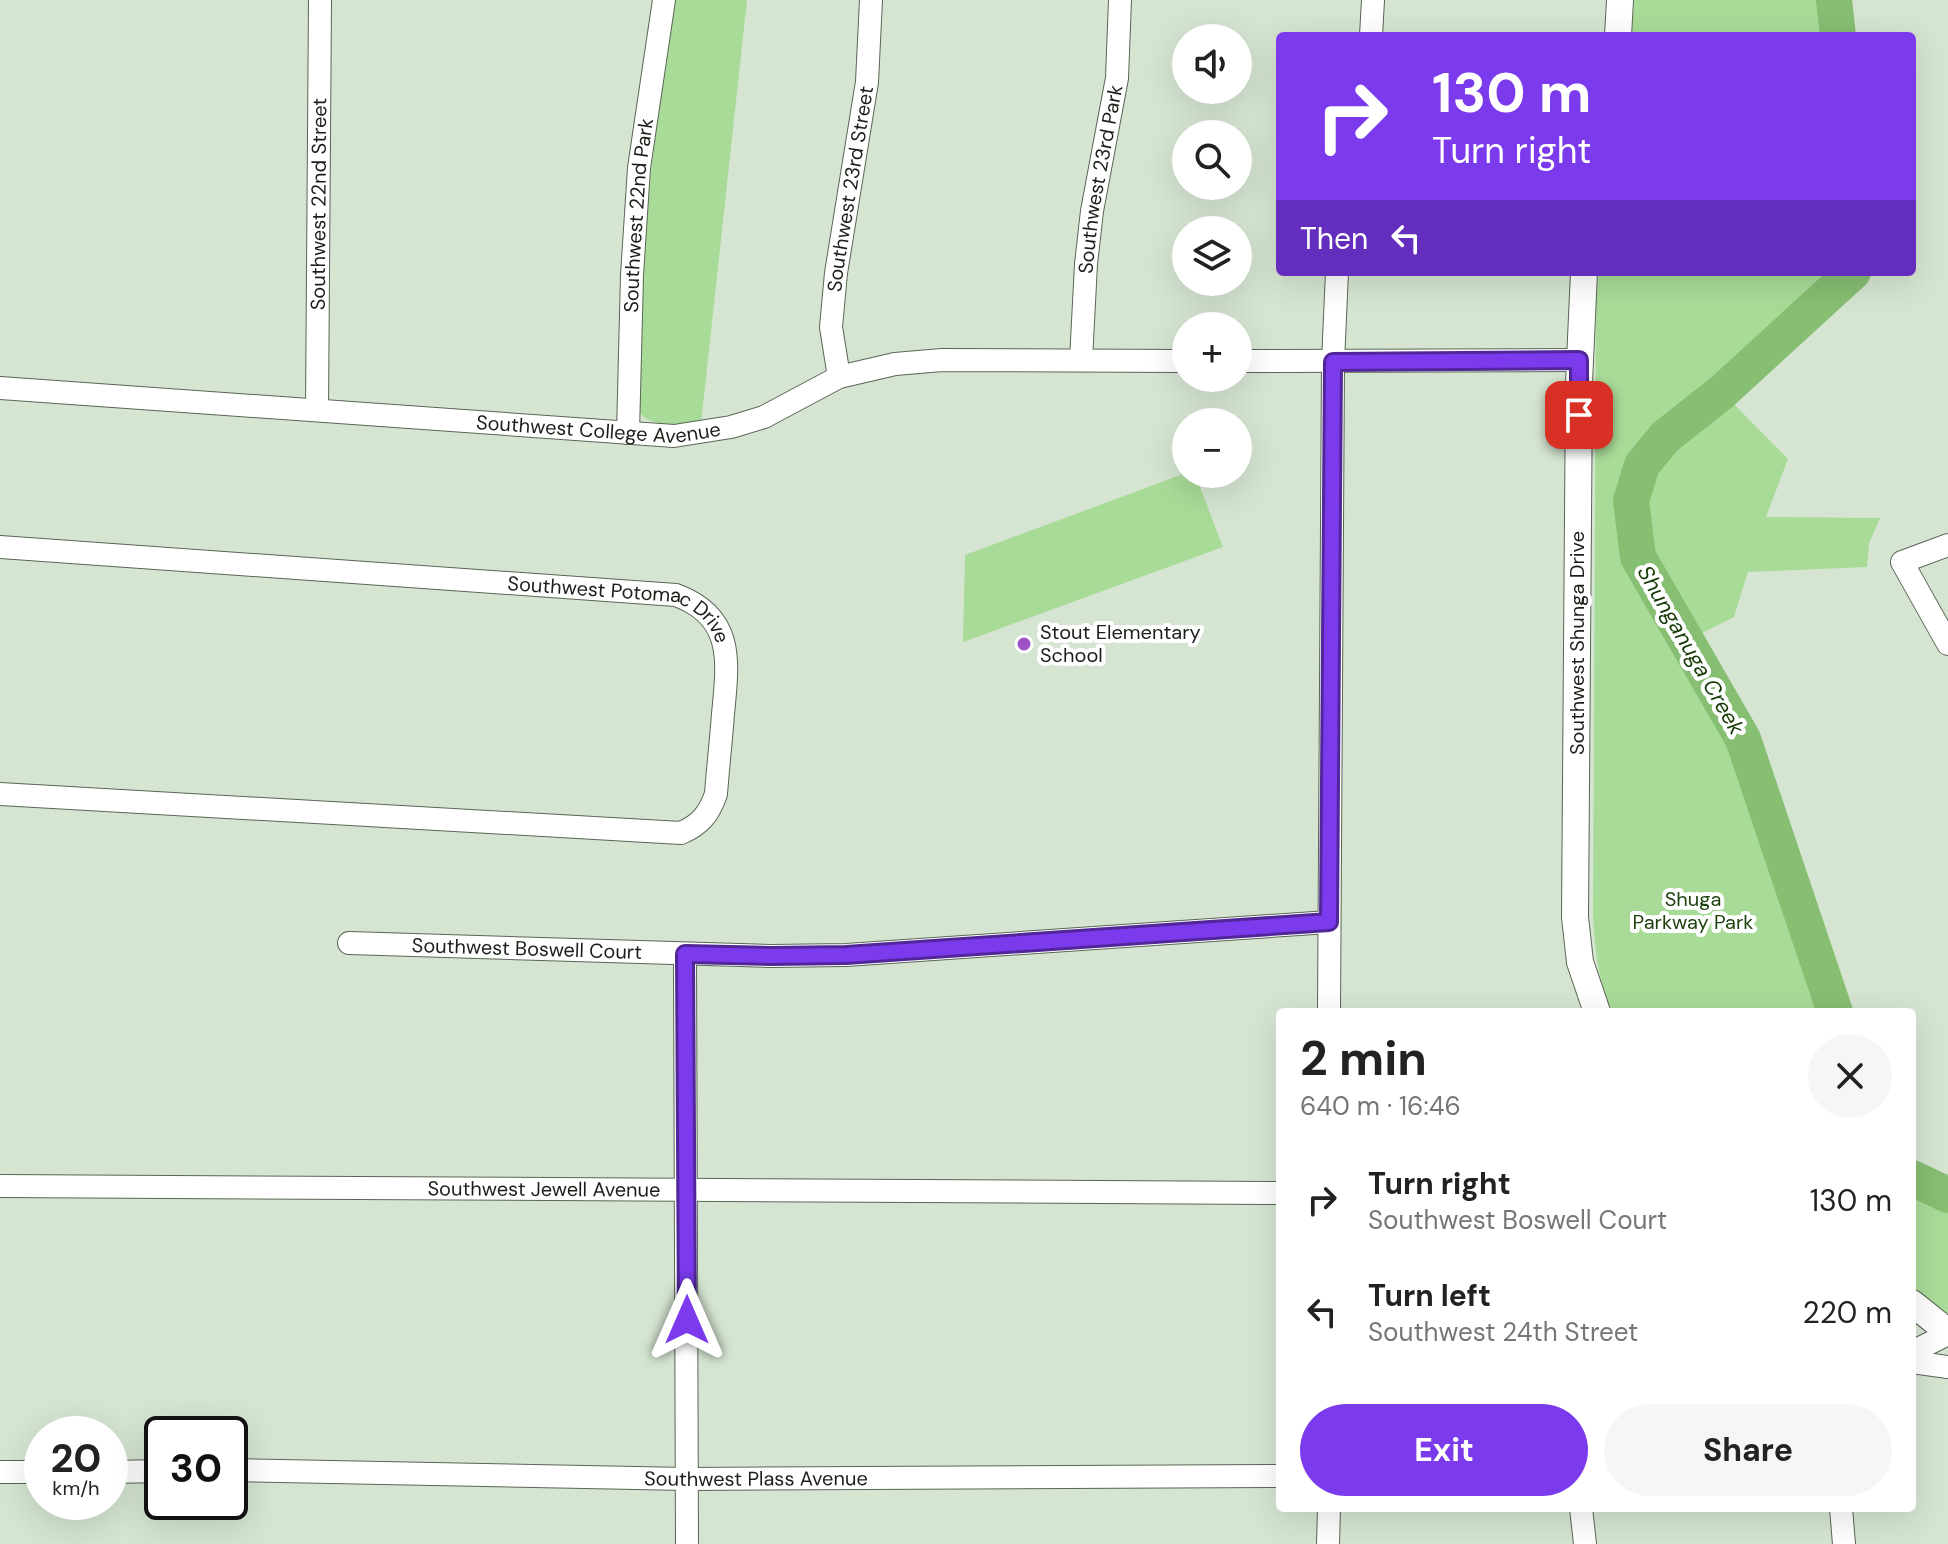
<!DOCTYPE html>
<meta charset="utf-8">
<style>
:root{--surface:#fff;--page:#f6f6f6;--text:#222;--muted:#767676;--accent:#7c3aed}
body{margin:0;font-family:"DM Sans",sans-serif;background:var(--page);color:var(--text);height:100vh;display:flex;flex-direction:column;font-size:30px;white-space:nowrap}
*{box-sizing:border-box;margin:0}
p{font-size:26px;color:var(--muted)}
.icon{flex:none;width:44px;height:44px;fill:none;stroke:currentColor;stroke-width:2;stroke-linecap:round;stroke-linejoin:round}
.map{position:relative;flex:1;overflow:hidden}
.drawer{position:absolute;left:1276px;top:1008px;width:640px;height:504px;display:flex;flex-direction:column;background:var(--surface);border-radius:8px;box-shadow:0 8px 32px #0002}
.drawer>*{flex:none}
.top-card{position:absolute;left:1276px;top:32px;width:640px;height:244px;border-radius:8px;box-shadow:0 8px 32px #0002;background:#7c3aed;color:#fff;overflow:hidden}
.tools{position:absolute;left:1172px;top:24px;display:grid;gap:16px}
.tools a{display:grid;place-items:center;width:80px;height:80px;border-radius:50%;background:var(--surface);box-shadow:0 8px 32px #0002;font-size:40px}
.speed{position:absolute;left:24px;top:1416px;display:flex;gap:16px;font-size:40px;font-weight:700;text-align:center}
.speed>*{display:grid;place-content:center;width:104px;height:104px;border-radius:50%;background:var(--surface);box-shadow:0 8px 32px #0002;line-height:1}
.speed small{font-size:20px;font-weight:400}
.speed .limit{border:4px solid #111;border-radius:12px;background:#fff;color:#111}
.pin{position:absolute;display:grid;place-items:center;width:68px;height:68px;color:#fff;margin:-34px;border-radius:16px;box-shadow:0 4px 12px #0006}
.me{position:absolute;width:88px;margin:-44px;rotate:0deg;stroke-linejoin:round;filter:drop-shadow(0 0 6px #0008)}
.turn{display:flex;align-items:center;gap:28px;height:168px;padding:0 24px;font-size:36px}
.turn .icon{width:104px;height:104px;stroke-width:2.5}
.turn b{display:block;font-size:56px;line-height:68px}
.then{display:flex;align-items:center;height:76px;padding:0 24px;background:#0003;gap:16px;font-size:30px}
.round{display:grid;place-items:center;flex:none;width:84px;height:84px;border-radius:42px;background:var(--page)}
.summary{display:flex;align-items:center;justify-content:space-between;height:136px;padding:0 24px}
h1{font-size:48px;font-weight:700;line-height:60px}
.button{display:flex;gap:16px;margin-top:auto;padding:16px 24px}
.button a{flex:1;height:92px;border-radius:48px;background:var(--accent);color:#fff;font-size:32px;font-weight:700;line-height:92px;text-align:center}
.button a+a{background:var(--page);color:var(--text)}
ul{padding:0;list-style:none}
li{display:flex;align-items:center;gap:24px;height:112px;padding:0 24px}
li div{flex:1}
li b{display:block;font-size:30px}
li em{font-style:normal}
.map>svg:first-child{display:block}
.green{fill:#a9db98}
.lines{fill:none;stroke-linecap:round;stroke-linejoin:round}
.river{stroke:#86be72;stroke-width:36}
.minor-casing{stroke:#596655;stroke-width:24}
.tertiary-casing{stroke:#596655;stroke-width:28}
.minor{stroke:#fff;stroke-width:22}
.tertiary{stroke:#fff;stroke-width:26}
.route-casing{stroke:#51269a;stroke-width:20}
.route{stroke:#7c3aed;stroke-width:14}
.poi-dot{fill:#9d51c2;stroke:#fff;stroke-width:3}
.labels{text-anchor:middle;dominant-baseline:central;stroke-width:8;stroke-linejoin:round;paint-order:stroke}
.street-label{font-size:20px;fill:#1a1f18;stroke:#fff}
.poi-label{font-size:20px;fill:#1a1f18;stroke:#fff;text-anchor:start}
.park-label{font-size:20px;fill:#1e420e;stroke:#fff}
.water-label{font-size:22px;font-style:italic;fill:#173b06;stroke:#fff}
</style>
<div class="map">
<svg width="1948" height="1544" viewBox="0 0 1948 1544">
<rect width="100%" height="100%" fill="#d6e5d2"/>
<path class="green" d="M672,0H747L701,424C684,424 646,429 638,409C636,404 637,395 637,389L646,213Z
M1634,0H1834L1838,36H1632Z
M1599,272H1853L1722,392L1788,459L1766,517L1880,518L1869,543L1867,567L1748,572L1734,617L1686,641L1743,739L1835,1012H1611C1598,980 1595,950 1593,916L1596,300Z
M1186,473L1195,474L1223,547L963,642L965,555Z
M1912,1178L1948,1195V1315L1912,1286Z"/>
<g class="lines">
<path class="river" d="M1834,0L1838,36
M1835,1012L1743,739L1638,557L1631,501L1642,465L1665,437L1722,392L1853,272
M1912,1178L1948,1195"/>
<g class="minor-casing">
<g id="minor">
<path d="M1371,36L1373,0"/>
<path id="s1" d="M1081,360L1086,264L1092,211L1117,78L1120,0"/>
<path d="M1238,361L1579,360"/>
<path id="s2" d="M839,377L831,327L836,273L867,82L871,0"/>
<path id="s3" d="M0,388L674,436L731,427L764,417L839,377L895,364L942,360L1186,361"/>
<path id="s4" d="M317,410L320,0"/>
<path id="s5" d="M628,433L632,275L639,168L664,0"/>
<path d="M1948,545L1902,562L1948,644"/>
<path id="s6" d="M0,547L676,595C735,617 728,662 723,714C721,741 718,767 716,794C709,814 700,825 681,833L0,794"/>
<path id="s7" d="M349,943L771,956L846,955L1329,922"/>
<path d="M685,954L687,1544"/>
<path d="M1329,1012L1333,362L1337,272"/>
<path id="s8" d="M0,1186L1280,1193"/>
<path d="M1912,1352L1948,1334"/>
<path d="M1912,1362L1948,1367"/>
<path id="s9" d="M230,1470L687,1479L1280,1476"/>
<path d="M0,1472H42"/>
<path d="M110,1472L162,1471"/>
<path d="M1581,1508L1585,1544"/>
<path d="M1841,1508L1844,1544"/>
<path d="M1328,1544L1329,1508"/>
</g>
</g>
<g class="tertiary-casing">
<path id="tertiary" d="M1618,36L1620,0
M1584,272L1579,383L1575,917L1580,962L1597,1012
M1912,1303L1948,1332"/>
</g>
<use href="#minor" class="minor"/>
<use href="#tertiary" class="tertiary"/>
</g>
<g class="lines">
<g class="route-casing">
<path id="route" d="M687,1320L685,954L771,956L846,955L1329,922L1333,362L1579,360V415"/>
</g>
<use href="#route" class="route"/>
</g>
<circle class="poi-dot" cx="1024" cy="644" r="8"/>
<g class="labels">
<g class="street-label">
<text stroke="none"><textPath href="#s1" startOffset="182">Southwest 23rd Park</textPath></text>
<text stroke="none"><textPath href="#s2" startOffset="190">Southwest 23rd Street</textPath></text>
<text stroke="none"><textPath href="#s4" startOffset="206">Southwest 22nd Street</textPath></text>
<text stroke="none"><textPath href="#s5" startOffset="218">Southwest 22nd Park</textPath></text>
<text stroke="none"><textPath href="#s3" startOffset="600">Southwest College Avenue</textPath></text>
<text stroke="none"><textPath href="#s6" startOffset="628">Southwest Potomac Drive</textPath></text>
<text transform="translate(1577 643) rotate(-90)">Southwest Shunga Drive</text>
<text stroke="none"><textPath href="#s7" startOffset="178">Southwest Boswell Court</textPath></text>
<text stroke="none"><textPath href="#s8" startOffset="544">Southwest Jewell Avenue</textPath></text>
<text stroke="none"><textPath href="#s9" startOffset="526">Southwest Plass Avenue</textPath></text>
</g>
<g class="poi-label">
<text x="1040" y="632">Stout Elementary<tspan x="1040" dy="23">School</tspan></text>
</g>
<g class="park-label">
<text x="1693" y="899">Shuga<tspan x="1693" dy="23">Parkway Park</tspan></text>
</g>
<g class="water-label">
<text transform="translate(1691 650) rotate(60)">Shunganuga Creek</text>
</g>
</g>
</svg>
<div class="tools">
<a><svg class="icon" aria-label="sound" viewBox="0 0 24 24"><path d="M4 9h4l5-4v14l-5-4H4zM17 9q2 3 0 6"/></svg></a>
<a><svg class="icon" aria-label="search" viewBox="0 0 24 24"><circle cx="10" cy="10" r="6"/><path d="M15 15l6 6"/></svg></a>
<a><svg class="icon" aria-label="layers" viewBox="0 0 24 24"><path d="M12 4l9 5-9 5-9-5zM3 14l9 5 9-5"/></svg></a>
<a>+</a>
<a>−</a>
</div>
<div class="speed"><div>20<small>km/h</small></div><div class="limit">30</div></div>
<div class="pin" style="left:1579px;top:415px;background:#d93025"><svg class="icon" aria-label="arrive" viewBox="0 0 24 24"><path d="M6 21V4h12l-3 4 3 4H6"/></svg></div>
<svg class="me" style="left:687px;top:1320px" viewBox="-20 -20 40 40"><path d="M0-17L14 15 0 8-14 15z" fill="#7c3aed" stroke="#fff" stroke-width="4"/></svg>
<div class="top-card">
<div class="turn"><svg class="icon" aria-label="right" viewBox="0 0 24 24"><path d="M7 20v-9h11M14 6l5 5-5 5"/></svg><div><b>130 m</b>Turn right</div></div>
<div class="then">Then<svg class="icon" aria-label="left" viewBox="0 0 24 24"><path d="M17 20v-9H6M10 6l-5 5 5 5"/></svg></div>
</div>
<section class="drawer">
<div class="summary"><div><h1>2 min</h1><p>640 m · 16:46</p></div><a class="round"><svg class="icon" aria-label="close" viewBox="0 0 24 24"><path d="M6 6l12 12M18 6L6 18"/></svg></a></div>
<ul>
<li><svg class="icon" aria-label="right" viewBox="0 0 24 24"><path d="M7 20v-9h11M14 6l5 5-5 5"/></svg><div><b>Turn right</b><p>Southwest Boswell Court</p></div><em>130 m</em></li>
<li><svg class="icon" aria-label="left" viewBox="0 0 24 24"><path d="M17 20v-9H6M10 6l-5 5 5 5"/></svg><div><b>Turn left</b><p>Southwest 24th Street</p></div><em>220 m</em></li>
</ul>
<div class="button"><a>Exit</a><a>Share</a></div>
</section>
</div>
